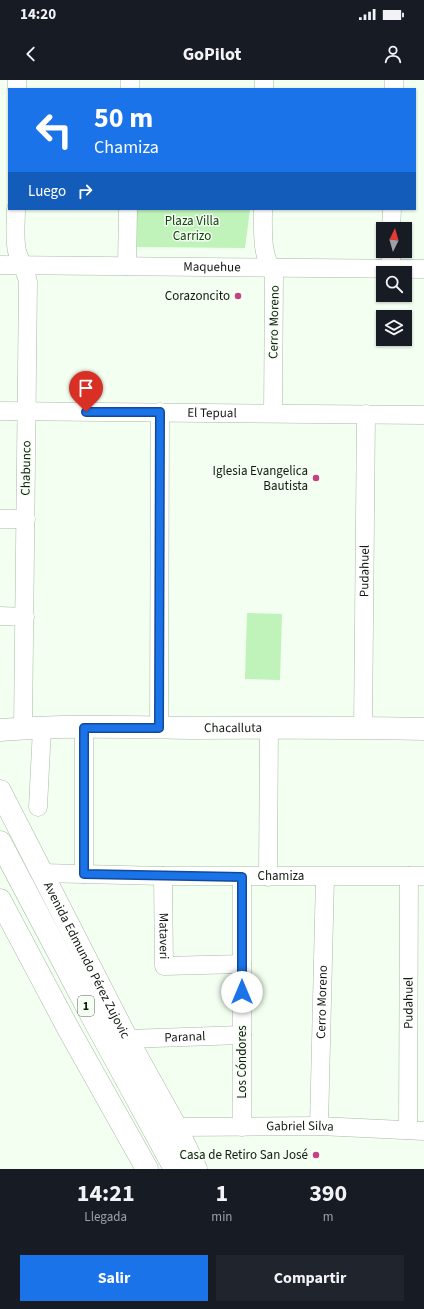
<!DOCTYPE html>
<html lang="es">
<meta charset="utf-8">
<style>
:root{--surface:#171b24;--page:#20242c;--text:#f1f3f6;--muted:#9ea1a6;--accent:#1a73e8}
body{margin:0;font-family:"Source Sans 3",sans-serif;background:var(--page);color:var(--text);height:100vh;display:flex;flex-direction:column;font-size:15px;white-space:nowrap}
*{box-sizing:border-box;margin:0}
p{font-size:13px;color:var(--muted)}
.icon{flex:none;width:22px;height:22px;fill:none;stroke:currentColor;stroke-width:2;stroke-linecap:round;stroke-linejoin:round}
.map{position:relative;height:1089px;overflow:hidden}
.drawer{display:flex;flex-direction:column;background:var(--surface);flex:1}
.drawer>*{flex:none}
.banner{position:absolute;left:8px;top:8px;width:408px;height:122px;border-radius:0px;box-shadow:0 1px 3px #0004;background:#1a73e8;color:#fff;overflow:hidden}
.needle{width:26px;rotate:5deg}
.buttons{position:absolute;left:376px;top:142px;display:grid;gap:8px}
.buttons a{display:grid;place-items:center;width:36px;height:36px;border-radius:0px;background:var(--surface);box-shadow:0 1px 3px #0004;font-size:20px}
.pin{position:absolute;display:grid;place-items:center;width:34px;height:34px;color:#fff;margin:-41px -17px;border-radius:50% 50% 50% 0;rotate:-45deg;box-shadow:0 0 4px #0007}
.pin .icon{rotate:45deg}
.me{position:absolute;width:44px;margin:-22px;rotate:0deg;stroke-linejoin:round;filter:drop-shadow(0 0 3px #0008)}
.turn{display:flex;align-items:center;gap:14px;height:84px;padding:0 20px;font-size:18px}
.turn .icon{width:52px;height:52px;stroke-width:2.5}
.turn b{display:block;font-size:28px;line-height:34px}
.then{display:flex;align-items:center;height:38px;padding:0 20px;background:#0003;gap:8px;font-size:15px}
.eta{display:flex;justify-content:space-evenly;align-items:center;height:68px;text-align:center}
.eta b{font-size:24px;font-weight:700;line-height:28px}
.cta{display:flex;gap:8px;margin-top:auto;padding:8px 20px}
.cta a{flex:1;height:46px;border-radius:0px;background:var(--accent);color:#fff;font-size:16px;font-weight:700;line-height:46px;text-align:center}
.cta a+a{background:var(--page);color:var(--text)}
.status{display:flex;justify-content:space-between;align-items:center;height:28px;padding:0 20px;background:var(--surface);direction:ltr}
.status svg{height:11px;fill:currentColor}
header{display:flex;justify-content:space-between;align-items:center;height:52px;padding:0 20px;background:var(--surface);font-size:18px;font-weight:700}
.map>svg:first-child{display:block}
.green{fill:#bff3b9}
.lines{fill:none;stroke-linecap:round;stroke-linejoin:round}
.street-casing{stroke:#a7baa5;stroke-width:19}
.secondary-casing{stroke:#a7baa5;stroke-width:23}
.highway-casing{stroke:#a7baa5;stroke-width:23}
.street{stroke:#fff;stroke-width:18}
.secondary{stroke:#fff;stroke-width:22}
.highway{stroke:#fff;stroke-width:22}
.route-casing{stroke:#114b97;stroke-width:10}
.route{stroke:#1a73e8;stroke-width:7}
.poi-dot{fill:#c54085;stroke:#f3fff1;stroke-width:1.5}
.labels{text-anchor:middle;dominant-baseline:central;stroke-width:3;stroke-linejoin:round;paint-order:stroke}
.shield{fill:#f3fff1;stroke:#565f55;stroke-width:1}
.shield-label{font-size:12px;font-weight:bold;fill:#131a12}
.park-label{font-size:13px;fill:#154212;stroke:#f3fff1}
.street-label{font-size:13px;fill:#131a12;stroke:#f3fff1}
.poi-label{font-size:13px;fill:#131a12;stroke:#f3fff1;text-anchor:end}
</style>
<div class="status"><b>14:20</b><svg viewBox="0 0 49 12"><path d="M0 12V9h3v3zM5 12V6h3v6zM10 12V3h3v9zM15 12V0h3v12zM26 1h20v11H26zM47 4h2v5h-2z"/></svg></div>
<header><svg class="icon" aria-label="back" viewBox="0 0 24 24"><path d="M15 5l-7 7 7 7"/></svg>GoPilot<svg class="icon" aria-label="person" viewBox="0 0 24 24"><circle cx="12" cy="8" r="4"/><path d="M4 21q1-7 8-7t8 7"/></svg></header>
<div class="map">
<svg width="424" height="1089" viewBox="0 0 424 1089">
<rect width="100%" height="100%" fill="#f3fff1"/>
<path class="green" d="M136,129H250L245,168L136,167Z
M247,533L282,534L280,600L245,599Z"/>
<g class="lines">
<g class="street-casing">
<g id="street">
<path d="M130,0V9"/>
<path d="M17,9V0"/>
<path d="M264,9V0"/>
<path d="M394,9V0"/>
<path d="M16,129C16,143 14,158 17,171C20,182 26,191 28,202L23,648"/>
<path d="M263,129C263,154 261,173 274,195L273,333"/>
<path d="M391,149L392,129"/>
<path id="s1" d="M0,185L424,189"/>
<path d="M127,186L128,129"/>
<path d="M391,188V171"/>
<path id="s2" d="M0,331L424,335"/>
<path d="M0,439H26"/>
<path d="M0,536L25,537"/>
<path d="M84,648V794"/>
<path d="M159,648L160,332"/>
<path id="s3" d="M363,648L366,334"/>
<path d="M38,727L42,648"/>
<path id="s4" d="M42,793L163,796H424"/>
<path id="s5" d="M163,796L164,886L242,884"/>
<path d="M268,797L269,648"/>
<path id="s6" d="M127,959L242,955"/>
<path id="s7" d="M319,1046L325,797"/>
<path id="s8" d="M176,1047L319,1046L424,1051"/>
<path d="M242,1047V797"/>
<path id="s9" d="M408,1050L409,796"/>
</g>
</g>
<g class="secondary-casing">
<g id="secondary">
<path id="s10" d="M0,650C63,645 127,647 191,648C269,648 346,647 424,649"/>
<path id="s11" d="M0,711L127,959L176,1047"/>
</g>
</g>
<g class="highway-casing">
<path id="highway" d="M0,762L96,944L175,1089
M0,820L69,950L147,1089
M176,1047L196,1089"/>
</g>
<use href="#street" class="street"/>
<use href="#secondary" class="secondary"/>
<use href="#highway" class="highway"/>
</g>
<g class="lines">
<g class="route-casing">
<path id="route" d="M86,332H160L159,648H84V794L242,797V912"/>
</g>
<use href="#route" class="route"/>
</g>
<g class="poi-dot">
<circle cx="238" cy="216" r="4"/>
<circle cx="316" cy="398" r="4"/>
<circle cx="316" cy="1075" r="4"/>
</g>
<g class="labels">
<rect class="shield" x="78" y="916" width="16" height="20" rx="3"/>
<g class="shield-label">
<text x="86" y="926">1</text>
</g>
<g class="park-label">
<text x="192" y="141">Plaza Villa<tspan x="192" dy="15">Carrizo</tspan></text>
</g>
<g class="street-label">
<text stroke="none"><textPath href="#s1" startOffset="212">Maquehue</textPath></text>
<text transform="translate(274 242) rotate(-89)">Cerro Moreno</text>
<text stroke="none"><textPath href="#s2" startOffset="212">El Tepual</textPath></text>
<text transform="translate(26 388) rotate(-89)">Chabunco</text>
<text stroke="none"><textPath href="#s3" startOffset="157">Pudahuel</textPath></text>
<text stroke="none"><textPath href="#s10" startOffset="233">Chacalluta</textPath></text>
<text stroke="none"><textPath href="#s4" startOffset="239">Chamiza</textPath></text>
<text stroke="none"><textPath href="#s5" startOffset="60">Mataveri</textPath></text>
<text stroke="none"><textPath href="#s11" startOffset="190">Avenida Edmundo Pérez Zujovic</textPath></text>
<text stroke="none"><textPath href="#s7" startOffset="124">Cerro Moreno</textPath></text>
<text stroke="none"><textPath href="#s9" startOffset="127">Pudahuel</textPath></text>
<text stroke="none"><textPath href="#s6" startOffset="58">Paranal</textPath></text>
<text transform="translate(242 982) rotate(-90)">Los Cóndores</text>
<text stroke="none"><textPath href="#s8" startOffset="124">Gabriel Silva</textPath></text>
</g>
<g class="poi-label">
<text x="230" y="216">Corazoncito</text>
<text x="308" y="391">Iglesia Evangelica<tspan x="308" dy="15">Bautista</tspan></text>
<text x="308" y="1075">Casa de Retiro San José</text>
</g>
</g>
</svg>
<div class="buttons">
<a><svg class="needle" viewBox="-14 -14 28 28"><path d="M0-13l5 13h-10z" fill="#e53935"/><path d="M0 13l5-13h-10z" fill="#9ea1a6"/></svg></a>
<a><svg class="icon" aria-label="search" viewBox="0 0 24 24"><circle cx="10" cy="10" r="6"/><path d="M15 15l6 6"/></svg></a>
<a><svg class="icon" aria-label="layers" viewBox="0 0 24 24"><path d="M12 4l9 5-9 5-9-5zM3 14l9 5 9-5"/></svg></a>
</div>
<div class="pin" style="left:86px;top:332px;background:#d93025"><svg class="icon" aria-label="arrive" viewBox="0 0 24 24"><path d="M6 21V4h12l-3 4 3 4H6"/></svg></div>
<svg class="me" style="left:242px;top:912px" viewBox="-20 -20 40 40"><circle r="19" fill="#fff"/><path d="M0-13L10 11 0 6-10 11z" fill="#1a73e8"/></svg>
<div class="banner">
<div class="turn"><svg class="icon" aria-label="left" viewBox="0 0 24 24"><path d="M17 20v-9H6M10 6l-5 5 5 5"/></svg><div><b>50 m</b>Chamiza</div></div>
<div class="then">Luego<svg class="icon" aria-label="right" viewBox="0 0 24 24"><path d="M7 20v-9h11M14 6l5 5-5 5"/></svg></div>
</div>
</div>
<section class="drawer">
<div class="eta">
<div><b>14:21</b><p>Llegada</p></div>
<div><b>1</b><p>min</p></div>
<div><b>390</b><p>m</p></div>
</div>
<div class="cta"><a>Salir</a><a>Compartir</a></div>
</section>
